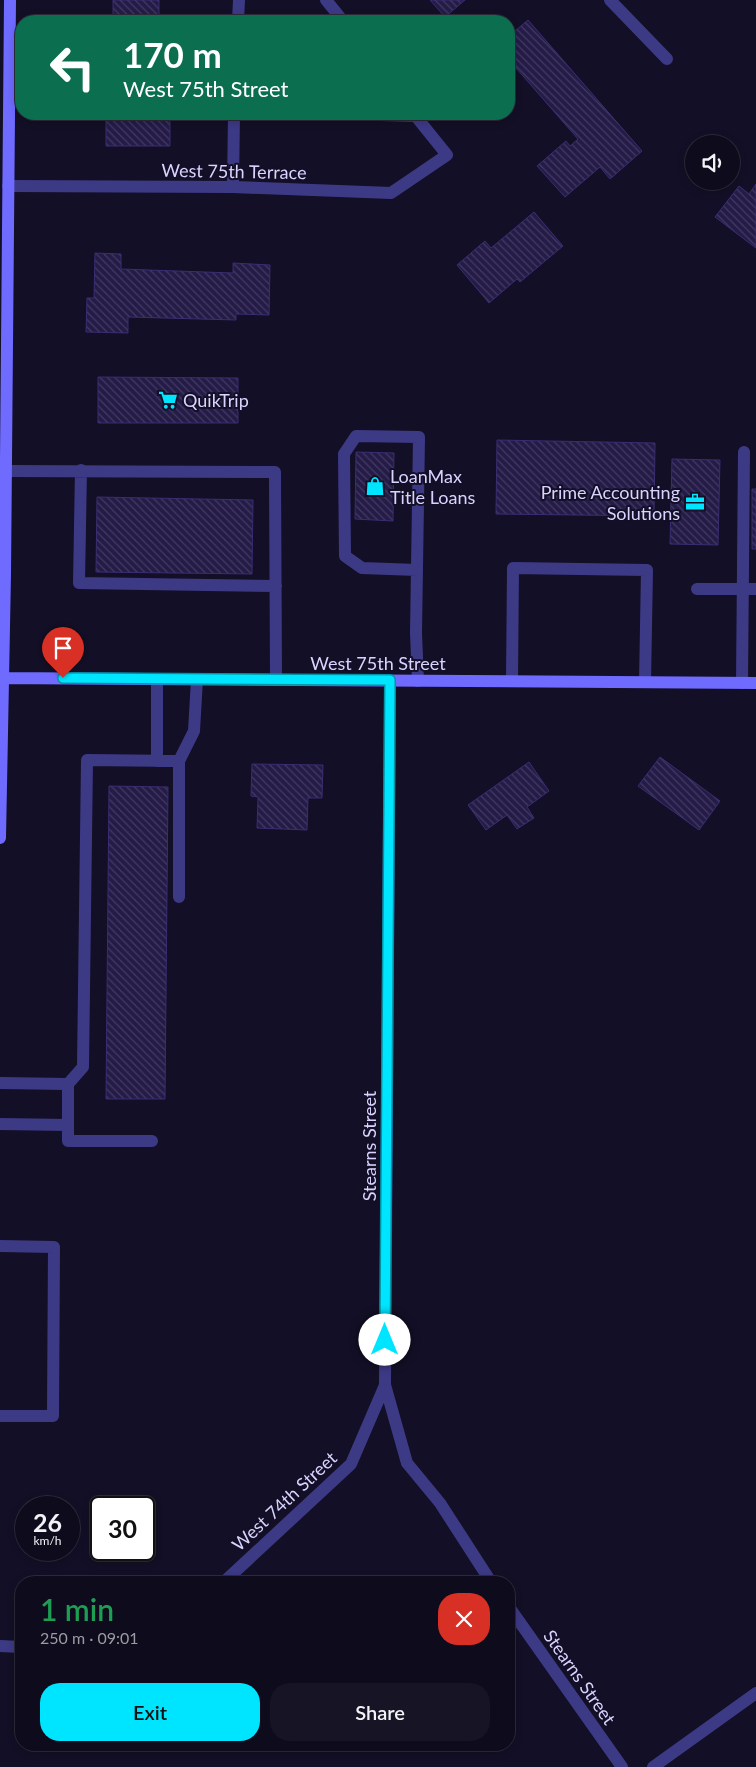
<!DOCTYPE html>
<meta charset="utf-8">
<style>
:root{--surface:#0e0b1c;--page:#171425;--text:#f1f3f6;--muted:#9b9ba3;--line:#2e2b3b;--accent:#00e5ff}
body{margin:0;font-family:Lato,sans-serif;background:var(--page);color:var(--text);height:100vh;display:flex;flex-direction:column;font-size:19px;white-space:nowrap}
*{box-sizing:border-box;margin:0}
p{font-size:16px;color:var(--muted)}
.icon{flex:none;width:28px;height:28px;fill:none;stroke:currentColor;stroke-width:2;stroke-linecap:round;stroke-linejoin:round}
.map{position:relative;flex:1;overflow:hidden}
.side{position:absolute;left:15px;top:1576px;width:500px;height:175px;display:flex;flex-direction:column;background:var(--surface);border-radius:20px;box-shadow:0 2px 8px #0003,0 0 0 1px var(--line)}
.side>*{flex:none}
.hud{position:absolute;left:15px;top:15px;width:500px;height:105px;border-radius:20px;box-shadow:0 2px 8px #0003,0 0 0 1px var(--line);background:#0b6e4f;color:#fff;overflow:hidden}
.tools{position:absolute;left:685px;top:135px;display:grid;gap:10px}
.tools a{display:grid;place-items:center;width:55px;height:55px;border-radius:50%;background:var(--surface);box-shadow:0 2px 8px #0003,0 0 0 1px var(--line);font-size:25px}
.speed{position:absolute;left:15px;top:1496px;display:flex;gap:10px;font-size:25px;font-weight:700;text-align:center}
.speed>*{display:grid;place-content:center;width:65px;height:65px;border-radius:50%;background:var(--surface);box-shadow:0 2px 8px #0003,0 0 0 1px var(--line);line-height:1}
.speed small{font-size:12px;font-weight:400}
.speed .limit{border:2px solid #111;border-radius:8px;background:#fff;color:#111}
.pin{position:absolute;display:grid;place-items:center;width:42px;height:42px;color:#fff;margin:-51px -21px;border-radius:50% 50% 50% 0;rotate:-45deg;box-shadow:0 0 5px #0007}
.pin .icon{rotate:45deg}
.me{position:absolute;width:55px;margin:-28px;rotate:0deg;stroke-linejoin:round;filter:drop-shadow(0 0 4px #0008)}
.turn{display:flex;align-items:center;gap:18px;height:105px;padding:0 25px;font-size:22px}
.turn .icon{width:65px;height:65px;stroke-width:2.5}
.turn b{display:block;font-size:35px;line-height:42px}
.round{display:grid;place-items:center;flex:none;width:52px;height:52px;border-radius:20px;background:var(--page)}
.overview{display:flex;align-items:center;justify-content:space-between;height:85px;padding:0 25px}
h1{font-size:30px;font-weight:600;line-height:38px;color:#1e9e55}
.button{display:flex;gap:10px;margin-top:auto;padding:10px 25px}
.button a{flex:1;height:58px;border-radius:20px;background:var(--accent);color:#111;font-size:20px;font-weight:600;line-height:58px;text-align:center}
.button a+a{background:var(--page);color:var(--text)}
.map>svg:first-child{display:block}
.building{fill:url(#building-back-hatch);stroke:#3b2d73}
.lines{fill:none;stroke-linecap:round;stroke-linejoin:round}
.lane{stroke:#3d3a85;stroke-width:12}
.street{stroke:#3d3a85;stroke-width:12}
.secondary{stroke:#6f6bff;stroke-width:12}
.route-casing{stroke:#0095a6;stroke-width:12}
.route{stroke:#00e5ff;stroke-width:9}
.labels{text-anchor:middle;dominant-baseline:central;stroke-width:4;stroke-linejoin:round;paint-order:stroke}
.street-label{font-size:18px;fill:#d9d4ff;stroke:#130f26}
.poi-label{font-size:18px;fill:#d9d4ff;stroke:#130f26;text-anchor:start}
</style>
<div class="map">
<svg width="756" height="1767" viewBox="0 0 756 1767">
<defs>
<pattern id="building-back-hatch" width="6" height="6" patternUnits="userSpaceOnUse" patternTransform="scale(1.25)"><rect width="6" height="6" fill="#241b47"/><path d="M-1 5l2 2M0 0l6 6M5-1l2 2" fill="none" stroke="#433b63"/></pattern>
</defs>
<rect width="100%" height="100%" fill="#130f26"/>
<path class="building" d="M113,0H159V21H113Z
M430,0H465L445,17Z
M528,20L642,151L610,179L600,167L565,197L537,166L566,141L570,146L578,139L509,60V36Z
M106,114H170V146H106Z
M756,184V248L715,217L739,186L749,194Z
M534,212L563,246L520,282L517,279L489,303L457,265L485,241L491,248Z
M95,253L121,254V269L233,273V263L270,265L269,315L236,314V320L128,317V333L86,332L87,298H94Z
M98,377L238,378V423H98Z
M497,440L655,443L654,516L496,514Z
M356,452L394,453L393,521L355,519Z
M672,459L720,460L718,545L670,544Z
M752,489H756V549H752Z
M97,497L253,500L252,574L96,572Z
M660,757L720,801L699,830L638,786Z
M529,762L549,791L527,807L534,818L517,829L507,815L486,830L468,805Z
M252,764L323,765L322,798H308L307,830L257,828L258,797L251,796Z
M109,786L168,787L165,1099H106Z"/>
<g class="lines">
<path class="lane" d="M610,0L667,59
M345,114L416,116
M81,470L79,583L276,586
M6,471L275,472L276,680
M417,570L362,568L345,556L344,454L356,436L419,437L416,633L418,681
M697,589H756
M512,681L513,568L647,570L645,682
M742,683L744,452
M157,761V679
M179,897V761L194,731L197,679
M0,1083L68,1084
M0,1124L68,1125
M152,1141H68V1084L83,1067L87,760L179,761
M0,1246L54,1247L53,1416H0"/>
<path class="street" d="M326,0L343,21
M238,21L239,0
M8,186L233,187L391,193L447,155L414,114
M233,187L234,114
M390,681L385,1385L407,1463L440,1503L491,1582
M224,1582L351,1464L385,1385
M509,1607L622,1767
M0,1646L21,1647
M653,1767L756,1693"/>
<path class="secondary" d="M0,678L756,683
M0,838L5,574L10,0"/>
</g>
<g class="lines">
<g class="route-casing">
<path id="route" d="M63,678L390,680L385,1340"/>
</g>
<use href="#route" class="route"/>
</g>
<defs>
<g id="supermarket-bare" transform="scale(1.5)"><path d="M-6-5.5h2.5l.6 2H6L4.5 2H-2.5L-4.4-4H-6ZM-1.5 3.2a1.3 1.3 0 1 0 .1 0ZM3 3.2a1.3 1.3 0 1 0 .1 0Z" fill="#00e5ff" stroke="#130f26" stroke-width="2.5" paint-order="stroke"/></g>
<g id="shop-bare" transform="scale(1.5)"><path d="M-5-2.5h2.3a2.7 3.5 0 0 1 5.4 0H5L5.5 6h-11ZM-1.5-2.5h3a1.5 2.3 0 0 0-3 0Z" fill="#00e5ff" stroke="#130f26" stroke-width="2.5" paint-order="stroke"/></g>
<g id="office-bare" transform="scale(1.5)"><path d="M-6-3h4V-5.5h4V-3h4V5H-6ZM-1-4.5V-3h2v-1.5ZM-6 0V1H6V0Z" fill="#00e5ff" stroke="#130f26" stroke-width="2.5" paint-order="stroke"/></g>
</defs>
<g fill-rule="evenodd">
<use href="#supermarket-bare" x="168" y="400"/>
<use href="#shop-bare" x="375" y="486"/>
<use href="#office-bare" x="695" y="502"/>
</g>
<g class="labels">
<g class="street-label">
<text transform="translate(234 171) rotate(1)">West 75th Terrace</text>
<text x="378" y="663">West 75th Street</text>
<text transform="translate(369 1146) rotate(-90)">Stearns Street</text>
<text transform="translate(284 1501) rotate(-43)">West 74th Street</text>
<text transform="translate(580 1677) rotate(55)">Stearns Street</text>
</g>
<g class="poi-label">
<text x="183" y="400">QuikTrip</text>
<text x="390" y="476">LoanMax<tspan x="390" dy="21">Title Loans</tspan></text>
<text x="680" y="492" text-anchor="end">Prime Accounting<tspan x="680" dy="21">Solutions</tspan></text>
</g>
</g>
</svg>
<div class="tools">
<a><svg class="icon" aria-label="sound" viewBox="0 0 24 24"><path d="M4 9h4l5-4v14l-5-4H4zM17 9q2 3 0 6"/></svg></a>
</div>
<div class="speed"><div>26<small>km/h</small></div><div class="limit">30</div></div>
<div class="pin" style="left:63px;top:678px;background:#d93025"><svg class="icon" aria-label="arrive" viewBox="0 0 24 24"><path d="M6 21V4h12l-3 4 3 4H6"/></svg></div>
<svg class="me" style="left:385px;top:1340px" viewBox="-20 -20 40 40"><circle r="19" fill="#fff"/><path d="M0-13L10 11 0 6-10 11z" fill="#00e5ff"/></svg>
<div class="hud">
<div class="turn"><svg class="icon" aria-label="left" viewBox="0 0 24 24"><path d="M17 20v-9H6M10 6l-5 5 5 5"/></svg><div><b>170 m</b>West 75th Street</div></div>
</div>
<section class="side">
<div class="overview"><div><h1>1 min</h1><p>250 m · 09:01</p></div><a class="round" style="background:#d93025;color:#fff"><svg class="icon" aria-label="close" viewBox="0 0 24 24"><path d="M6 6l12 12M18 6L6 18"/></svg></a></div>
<div class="button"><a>Exit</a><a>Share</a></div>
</section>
</div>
